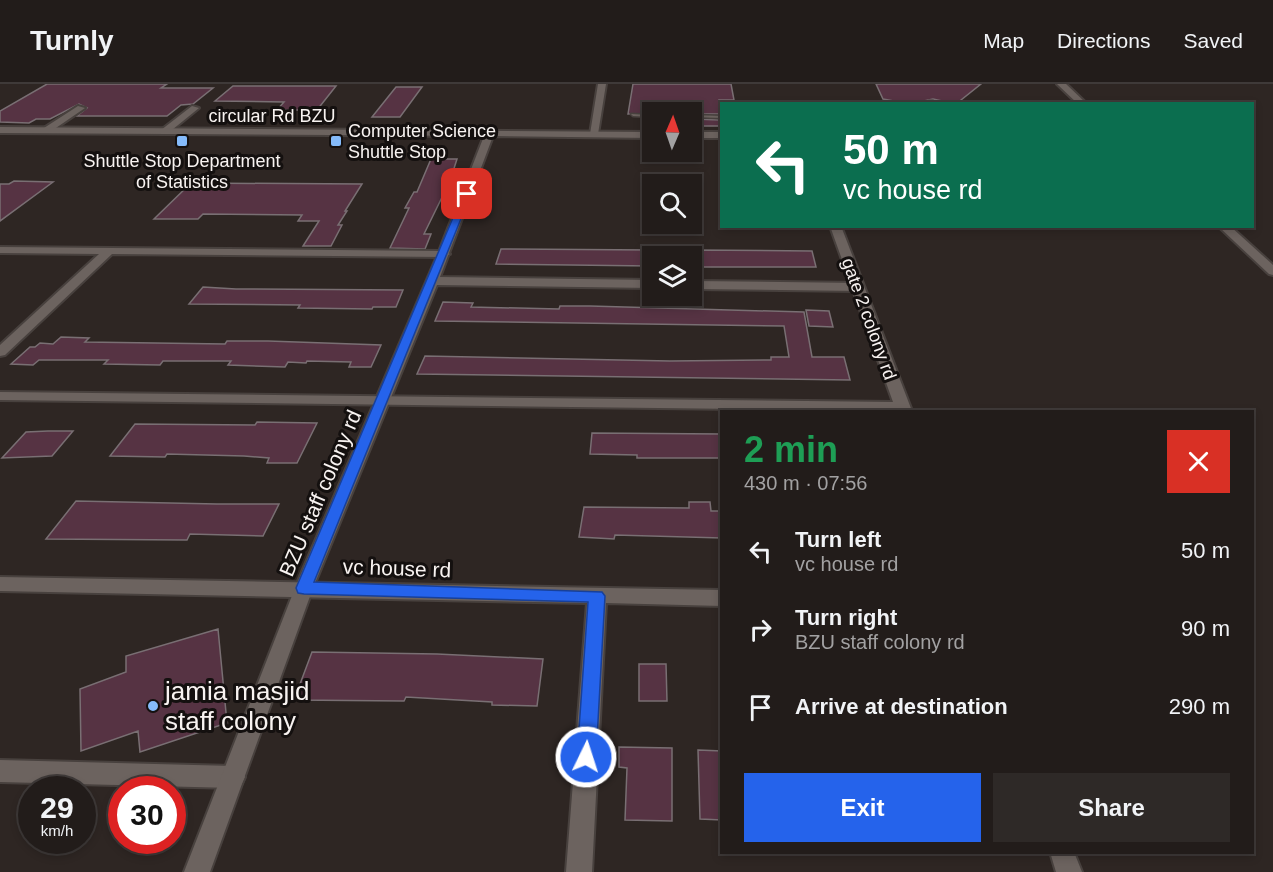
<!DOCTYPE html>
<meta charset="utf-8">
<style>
:root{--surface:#221c1a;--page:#2e2927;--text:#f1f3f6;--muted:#a2a1a2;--line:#3f3a39;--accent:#2563eb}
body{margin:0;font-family:Arial,sans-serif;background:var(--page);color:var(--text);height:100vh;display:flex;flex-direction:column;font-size:22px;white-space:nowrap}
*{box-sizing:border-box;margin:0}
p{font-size:20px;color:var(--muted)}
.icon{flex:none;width:33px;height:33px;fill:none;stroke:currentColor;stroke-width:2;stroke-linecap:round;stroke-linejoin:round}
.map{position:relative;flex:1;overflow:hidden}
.side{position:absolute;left:720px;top:326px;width:534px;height:444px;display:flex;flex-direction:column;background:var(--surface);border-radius:0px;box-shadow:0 3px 9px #0003,0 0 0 2px var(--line)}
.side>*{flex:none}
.top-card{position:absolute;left:720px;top:18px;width:534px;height:126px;border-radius:0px;box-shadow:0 3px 9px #0003,0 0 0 2px var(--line);background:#0b6e4f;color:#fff;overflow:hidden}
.needle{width:39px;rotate:2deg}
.controls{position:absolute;left:642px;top:18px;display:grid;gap:12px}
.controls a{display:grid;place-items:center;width:60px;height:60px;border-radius:0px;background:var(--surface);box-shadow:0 3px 9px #0003,0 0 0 2px var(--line);font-size:30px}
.speed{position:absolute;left:18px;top:692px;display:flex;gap:12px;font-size:30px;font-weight:700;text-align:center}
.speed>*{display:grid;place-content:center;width:78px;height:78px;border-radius:50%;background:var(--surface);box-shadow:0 3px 9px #0003,0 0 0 2px var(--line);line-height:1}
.speed small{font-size:15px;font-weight:400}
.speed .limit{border:9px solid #d22;background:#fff;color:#111}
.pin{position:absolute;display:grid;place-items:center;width:51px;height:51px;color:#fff;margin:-26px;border-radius:12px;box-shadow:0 3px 9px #0006}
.me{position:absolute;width:66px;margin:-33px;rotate:4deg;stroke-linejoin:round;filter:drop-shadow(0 0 4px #0008)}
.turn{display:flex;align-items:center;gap:21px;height:126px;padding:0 24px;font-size:27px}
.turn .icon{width:78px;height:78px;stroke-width:2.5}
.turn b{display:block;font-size:42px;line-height:51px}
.round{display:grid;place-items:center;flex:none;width:63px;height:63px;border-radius:0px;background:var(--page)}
.head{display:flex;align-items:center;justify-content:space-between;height:102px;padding:0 24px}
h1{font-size:36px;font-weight:800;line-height:45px;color:#1e9e55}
.action{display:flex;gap:12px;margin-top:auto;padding:12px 24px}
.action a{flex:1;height:69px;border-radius:0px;background:var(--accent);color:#fff;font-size:24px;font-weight:800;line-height:69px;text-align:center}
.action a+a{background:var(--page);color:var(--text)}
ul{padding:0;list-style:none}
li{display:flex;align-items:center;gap:18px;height:78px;padding:0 24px}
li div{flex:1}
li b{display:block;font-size:22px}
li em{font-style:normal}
header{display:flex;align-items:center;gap:36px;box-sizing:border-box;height:84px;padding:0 30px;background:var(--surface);border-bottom:2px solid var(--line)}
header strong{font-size:28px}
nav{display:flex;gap:33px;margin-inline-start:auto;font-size:21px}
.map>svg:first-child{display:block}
.building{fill:#563343;stroke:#796f73;stroke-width:1.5}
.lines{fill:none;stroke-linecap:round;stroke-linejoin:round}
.service-casing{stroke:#48413e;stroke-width:3}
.minor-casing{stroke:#48413e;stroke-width:4}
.tertiary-casing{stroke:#48413e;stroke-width:4}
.service{fill:#6c635f;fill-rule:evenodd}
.minor{fill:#6c635f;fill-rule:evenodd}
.tertiary{fill:#6c635f;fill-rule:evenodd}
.route{fill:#2563eb;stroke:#184099;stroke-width:1.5}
.poi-dot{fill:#85bbfb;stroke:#14100f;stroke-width:2}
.labels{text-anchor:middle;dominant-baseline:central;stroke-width:6;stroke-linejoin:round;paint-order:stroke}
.far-street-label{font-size:18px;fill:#f8f3f1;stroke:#14100f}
.far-poi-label{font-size:18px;fill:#f8f3f1;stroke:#14100f;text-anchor:start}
.street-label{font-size:21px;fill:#f8f3f1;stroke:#14100f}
.near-poi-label{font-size:26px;fill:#f8f3f1;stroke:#14100f;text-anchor:start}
</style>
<header>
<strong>Turnly</strong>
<nav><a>Map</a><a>Directions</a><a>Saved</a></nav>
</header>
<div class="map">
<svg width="1273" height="788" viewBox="0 0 1273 788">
<rect width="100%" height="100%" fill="#2e2623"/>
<path class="building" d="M47,0H167L161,4H213L193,20L181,21L167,32H77L87,24L79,20L50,35H36L29,39L0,38V27Z
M633,0H731L734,16H719L720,30H628Z
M876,0H981L956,20L933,15L910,20L883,15Z
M233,2H336L317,26H277L284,18L215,17Z
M396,3H422L400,33H372Z
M692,35L721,36L722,42H692Z
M431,75H457L450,97L424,150H431L425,165L390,164L409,124H405L414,108H417Z
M14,97L53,98L0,137V100H9Z
M191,99L362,100L345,127H347L338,141H342L331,162H303L319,137H298L302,131L203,130L198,135H154Z
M501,165L652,166V182L496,180Z
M692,166L812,167L816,183H692Z
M203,203L236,205L403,206L396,223H373L372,225L298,224L300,221L189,220Z
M443,218L473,219L471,223L559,225L560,222H590L804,228L812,273H844L850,296L417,290L425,272L670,277L771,276V273H789L784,242L435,237Z
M806,226L829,227L833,243L809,242Z
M61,253L89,254L85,258L225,260L227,257H268L381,261L371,283H349L351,278L307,277L306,279L288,278L285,283L228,281L231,277H163L160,281L104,280L108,276H39L33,281L11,280L30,263H35L40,259L53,260Z
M257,338L317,339L297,379H267L269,374L244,372L167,370L165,373L110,372L135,340L255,341Z
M48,347H73L52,372L2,374L26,348Z
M592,349L722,350V374H637V371L590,370Z
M76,417L217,420H279L263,452L190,450L187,456L46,455Z
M689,418H710L711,427H722V454L615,451L614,455L579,453L584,423L689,424Z
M218,545L227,639L140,668L138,647L81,667L80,605L126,588V572Z
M312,568L437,570L543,575L537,622L492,621V618L406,613L404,617L294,616Z
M639,580H666L667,617H639Z
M619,663L672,664V737L625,736L627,684L619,683Z
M698,666L722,667V736L700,735Z"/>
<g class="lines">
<g class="service-casing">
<path id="service" d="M929,17H933L934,20H929Z
M631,30L652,31V33L633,32Z
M692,31L722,32V34L692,33Z"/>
</g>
<g class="minor-casing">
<path id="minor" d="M598,0H606L598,50L594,53L590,50Z
M78,22L85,24L50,48H44V44Z
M192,22L199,24L167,50H161V46Z
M830,142H841L912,327L0,316V308L893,318Z
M0,163L444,167L450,170L444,173L112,170L5,271L0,272V261L99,170L0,169Z
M0,493L722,506V522L606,519L592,788H566L587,519L0,507Z
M0,676L233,682L241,685L245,693L241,701L233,704L0,698Z
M1050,768H1074L1082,788H1056Z"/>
</g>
<g class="tertiary-casing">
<path id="tertiary" d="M1057,0H1066L1087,20H1078Z
M0,43L652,48V54L493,52L440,193L652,196V204L437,201L313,504L210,788H184L295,504L438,170L484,52L0,49Z
M692,48H722V54H692Z
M1218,142H1230L1273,181V191L1269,190Z
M692,197L858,199L864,203L858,207L692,205Z"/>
</g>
<use href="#service" class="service"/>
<use href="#minor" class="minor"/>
<use href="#tertiary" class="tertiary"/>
</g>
<path class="route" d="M467,107L471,110L314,498L602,508L605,512L596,673L593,679L586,682L580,679L577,673L588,518L304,510L298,509L296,504L463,110Z"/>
<g class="poi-dot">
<rect x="176" y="51" width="12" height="12" rx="3"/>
<rect x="330" y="51" width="12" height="12" rx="3"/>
<circle cx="153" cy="622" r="6"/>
</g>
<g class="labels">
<g class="far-street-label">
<text x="272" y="32">circular Rd BZU</text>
<text transform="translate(869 235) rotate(70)">gate 2 colony rd</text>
</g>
<g class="far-poi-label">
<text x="348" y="47">Computer Science<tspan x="348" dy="21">Shuttle Stop</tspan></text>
<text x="182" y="77" text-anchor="middle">Shuttle Stop Department<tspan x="182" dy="21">of Statistics</tspan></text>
</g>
<g class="street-label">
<text transform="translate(320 409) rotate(-67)">BZU staff colony rd</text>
<text transform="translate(397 484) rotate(2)">vc house rd</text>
</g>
<g class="near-poi-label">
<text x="165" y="607">jamia masjid<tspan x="165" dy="30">staff colony</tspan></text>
</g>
</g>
</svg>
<div class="controls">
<a><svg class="needle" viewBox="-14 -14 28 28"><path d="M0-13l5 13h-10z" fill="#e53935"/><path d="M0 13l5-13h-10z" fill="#a2a1a2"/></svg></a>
<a><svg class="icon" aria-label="search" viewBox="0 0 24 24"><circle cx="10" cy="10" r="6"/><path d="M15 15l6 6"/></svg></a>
<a><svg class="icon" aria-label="layers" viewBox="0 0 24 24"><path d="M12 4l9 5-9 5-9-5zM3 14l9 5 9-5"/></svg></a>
</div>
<div class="speed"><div>29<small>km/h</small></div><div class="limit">30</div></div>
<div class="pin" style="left:467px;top:110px;background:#d93025"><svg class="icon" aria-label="arrive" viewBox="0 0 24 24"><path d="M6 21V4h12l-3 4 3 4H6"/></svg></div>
<svg class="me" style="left:586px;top:673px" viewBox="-20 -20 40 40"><circle r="17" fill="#2563eb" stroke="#fff" stroke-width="3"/><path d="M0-11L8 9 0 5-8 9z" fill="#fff"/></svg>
<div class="top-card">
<div class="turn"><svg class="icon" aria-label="left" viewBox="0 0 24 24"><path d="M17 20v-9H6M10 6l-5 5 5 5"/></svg><div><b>50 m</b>vc house rd</div></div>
</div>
<section class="side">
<div class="head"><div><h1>2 min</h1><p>430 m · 07:56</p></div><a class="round" style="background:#d93025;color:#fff"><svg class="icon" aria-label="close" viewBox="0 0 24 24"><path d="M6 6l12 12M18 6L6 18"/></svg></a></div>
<ul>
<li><svg class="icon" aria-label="left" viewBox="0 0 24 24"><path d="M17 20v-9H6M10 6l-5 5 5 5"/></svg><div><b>Turn left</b><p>vc house rd</p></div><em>50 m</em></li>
<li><svg class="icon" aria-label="right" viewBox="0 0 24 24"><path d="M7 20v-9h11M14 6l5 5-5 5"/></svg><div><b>Turn right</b><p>BZU staff colony rd</p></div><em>90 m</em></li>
<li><svg class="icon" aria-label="arrive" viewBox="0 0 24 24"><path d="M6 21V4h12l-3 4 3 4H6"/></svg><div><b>Arrive at destination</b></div><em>290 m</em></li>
</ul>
<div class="action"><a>Exit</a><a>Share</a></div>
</section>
</div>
